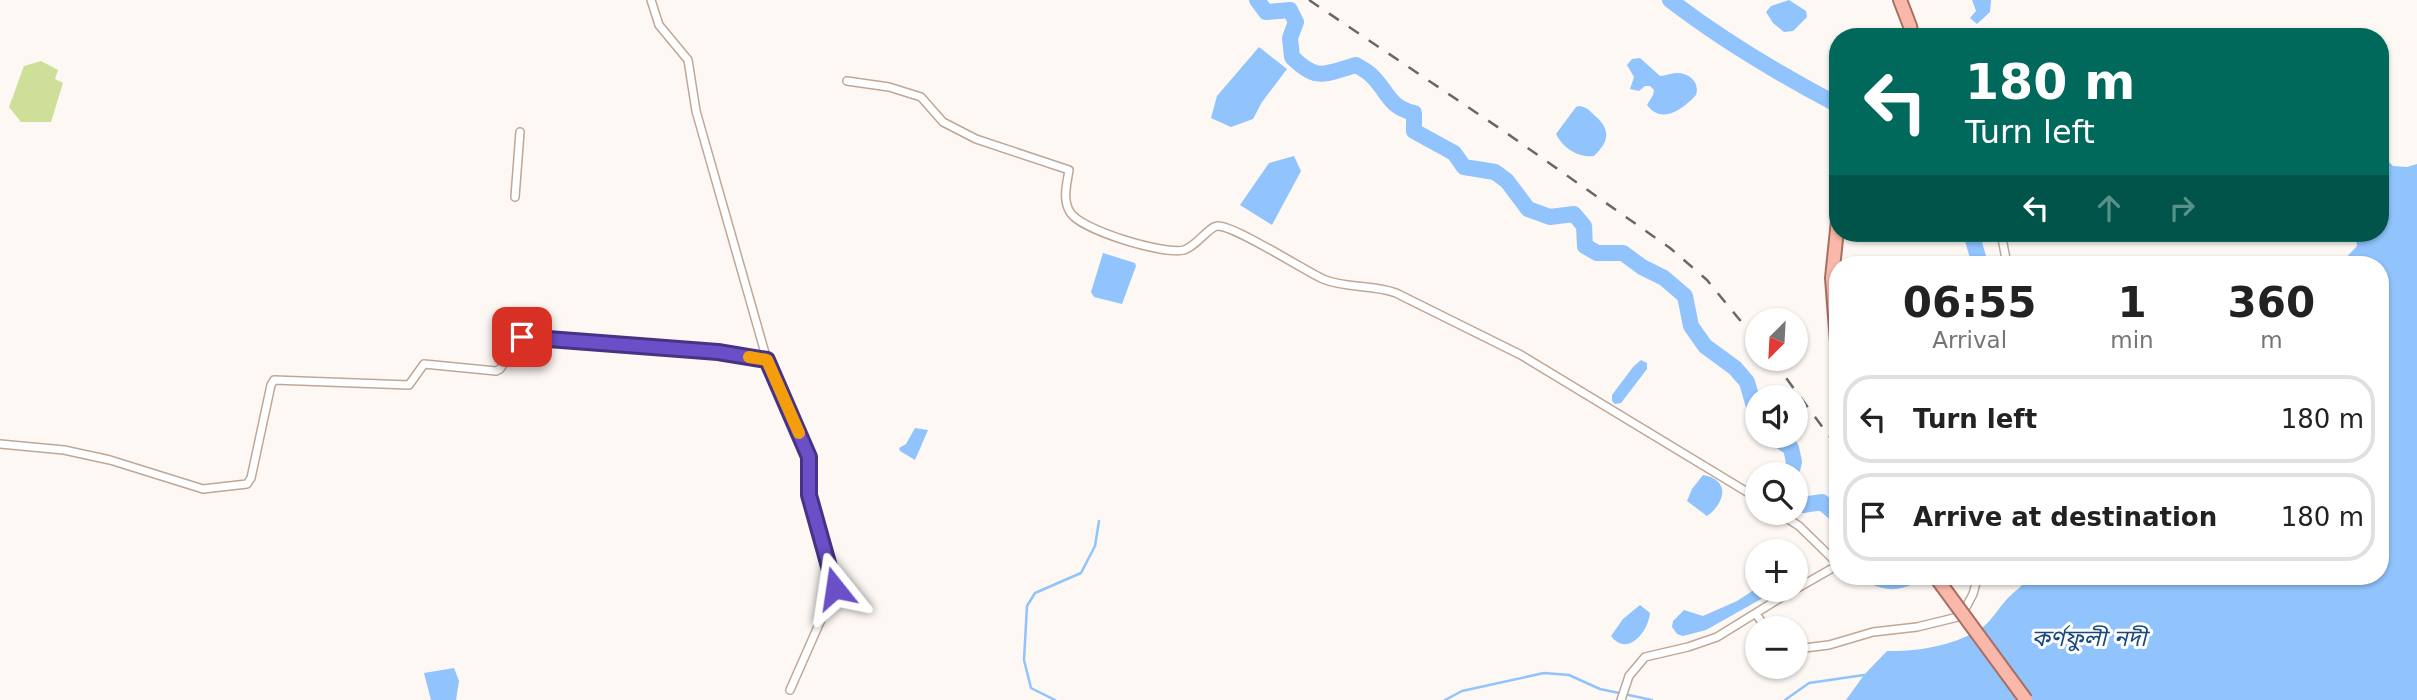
<!DOCTYPE html>
<meta charset="utf-8">
<style>
:root{--surface:#fff;--page:#f2f2f2;--text:#222;--muted:#767676;--line:#e0e0e0}
body{margin:0;font-family:"DejaVu Sans","Noto Sans Bengali",sans-serif;background:var(--page);color:var(--text);height:100vh;display:flex;flex-direction:column;font-size:26px;white-space:nowrap}
*{box-sizing:border-box;margin:0}
p{font-size:23px;color:var(--muted)}
.icon{flex:none;width:38px;height:38px;fill:none;stroke:currentColor;stroke-width:2;stroke-linecap:round;stroke-linejoin:round}
.map{position:relative;flex:1;overflow:hidden}
.details{position:absolute;left:1829px;top:256px;width:560px;height:329px;display:flex;flex-direction:column;background:var(--surface);border-radius:28px;box-shadow:0 2px 5px #0004}
.details>*{flex:none}
.top-card{position:absolute;left:1829px;top:28px;width:560px;height:214px;border-radius:28px;box-shadow:0 2px 5px #0004;background:#00695c;color:#fff;overflow:hidden}
.needle{width:46px;rotate:204deg}
.buttons{position:absolute;left:1745px;top:308px;display:grid;gap:14px}
.buttons a{display:grid;place-items:center;width:63px;height:63px;border-radius:50%;background:var(--surface);box-shadow:0 2px 5px #0004;font-size:35px}
.pin{position:absolute;display:grid;place-items:center;width:60px;height:60px;color:#fff;margin:-30px;border-radius:14px;box-shadow:0 4px 10px #0006}
.me{position:absolute;width:77px;margin:-38px;rotate:345deg;stroke-linejoin:round;filter:drop-shadow(0 0 5px #0008)}
.turn{display:flex;align-items:center;gap:24px;height:147px;padding:0 21px;font-size:32px}
.turn .icon{width:91px;height:91px;stroke-width:2.5}
.turn b{display:block;font-size:49px;line-height:60px}
.lanes{display:flex;align-items:center;height:66px;padding:0 21px;background:#0003;justify-content:center;gap:35px;direction:ltr}
.lanes .off{opacity:.35}
.eta{display:flex;justify-content:space-evenly;align-items:center;height:119px;text-align:center}
.eta b{font-size:42px;font-weight:700;line-height:49px}
ul{padding:0;list-style:none}
li{display:flex;align-items:center;gap:21px;height:88px;margin:0 14px 10px;padding:0 7px;border:4px solid var(--line);border-radius:28px}
li div{flex:1}
li b{display:block;font-size:26px}
li em{font-style:normal}
.map>svg:first-child{display:block}
.green{fill:#cddf99}
.water{fill:#91c3fd}
.lines{fill:none;stroke-linecap:round;stroke-linejoin:round}
.stream{stroke:#91c3fd;stroke-width:2.5}
.river{stroke:#91c3fd;stroke-width:16}
.minor-casing{stroke:#bfa797;stroke-width:10}
.trunk-casing{stroke:#a87064;stroke-width:16}
.minor{stroke:#fff;stroke-width:7}
.trunk{stroke:#fab8ab;stroke-width:12}
.rail{stroke:#6c6661;stroke-width:2.5;stroke-dasharray:12 12;stroke-linecap:butt}
.trunk-bridge-casing{stroke:#a87064;stroke-width:16;stroke-linecap:butt}
.trunk-bridge{stroke:#fab8ab;stroke-width:12}
.route-casing{stroke:#463383;stroke-width:18}
.route{stroke:#6b4fc9;stroke-width:12}
.slow{stroke:#f59e0b;stroke-width:12}
.labels{text-anchor:middle;dominant-baseline:central;stroke-width:6;stroke-linejoin:round;paint-order:stroke}
.water-label{font-size:23px;font-style:italic;fill:#18497e;stroke:#fff}
</style>
<div class="map">
<svg width="2417" height="700" viewBox="0 0 2417 700">
<rect width="100%" height="100%" fill="#fdf8f4"/>
<path class="green" d="M41,61L58,70L55,79L63,83L51,122H21L9,107L24,66Z"/>
<path class="water" d="M1789,0L1806,11L1807,17L1793,31L1784,32L1773,23L1766,12L1771,6Z
M1972,0H1991L1990,12L1977,24L1970,18L1976,11Z
M1259,47L1287,69L1262,102L1253,119L1231,127L1211,118L1217,96Z
M1640,58L1660,76C1665,76 1671,73 1677,73C1690,73 1700,83 1696,95C1683,109 1662,125 1647,105L1653,95L1654,90L1650,86H1645L1639,91L1630,89L1634,77L1627,65L1632,59Z
M1579,106C1586,107 1588,109 1593,114C1610,128 1611,140 1594,156C1578,158 1563,148 1556,134L1576,107Z
M2380,153L2393,166L2407,167L2417,164V700H1846L1864,675L1887,651C1918,652 1956,645 1982,628C1991,621 1999,608 2007,599C2014,591 2024,586 2029,576H2380V264H2340L2357,246L2355,233H2380Z
M1294,156L1301,171L1272,225L1240,205L1269,163Z
M1103,253L1135,263L1136,266L1122,304L1094,297L1091,292Z
M1641,360L1647,363V369L1621,403L1615,404L1612,401V395L1633,367Z
M915,428L928,430L915,460L900,451L899,448L906,444Z
M1703,475C1731,480 1725,503 1707,516L1687,501L1692,489Z
M1757,588V590H1777L1706,630L1683,636L1677,634L1672,627L1673,621L1684,610L1703,616L1737,601Z
M1640,605L1650,613C1648,633 1627,657 1611,636L1623,619Z
M454,668L459,681L456,700H431L424,673Z"/>
<g class="lines">
<path class="stream" d="M1055,700L1031,688L1024,660L1027,606L1035,593L1081,573L1095,546L1099,521
M1445,700L1462,691L1544,673L1569,675L1600,689L1652,700
M1785,700L1809,683L1864,675L1866,677"/>
<path class="river" d="M1257,0L1266,12L1290,10L1296,22L1290,38L1292,57C1317,82 1324,74 1356,65C1361,68 1367,71 1371,75C1389,92 1387,106 1414,113V131L1454,153L1464,167L1495,172L1507,181L1528,209L1550,217L1574,214L1584,226L1585,246L1597,253H1623L1642,267L1664,278L1685,296L1691,326L1705,346L1735,368L1747,382L1753,403L1757,408
M1670,0C1722,40 1779,74 1838,105
M1971,233L1980,264
M1773,436L1791,448L1794,462L1791,474
M1796,501L1803,505L1822,502L1838,516
M1873,576C1886,583 1898,583 1911,576"/>
<g class="minor-casing">
<path id="minor" d="M651,0L659,25L688,60L696,111L767,360L809,457V495L835,588L790,690
M847,81L889,87L921,97L943,122L976,139L1069,170C1067,184 1062,199 1070,212C1080,230 1164,255 1184,250C1197,246 1209,226 1218,226C1235,226 1302,269 1323,279C1347,289 1372,284 1396,293L1521,355L1757,498
M515,197L520,132
M2001,233L2007,264
M0,444L64,450L110,460L203,489L247,484L251,478L271,385L274,380L409,385L424,364L496,371L500,369L522,337L718,353L767,360
M1779,513L1799,526L1838,564
M1796,589L1838,565
M1756,614L1766,628
M1796,649L1829,645L1873,632L1917,627L1958,617L1964,611L1973,594L1978,576
M1621,700L1629,676L1645,657L1688,647L1717,637L1793,590"/>
</g>
<g class="trunk-casing">
<path id="trunk" d="M1900,0L1910,26L1912,37
M1838,220L1832,278L1838,355"/>
</g>
<use href="#minor" class="minor"/>
<use href="#trunk" class="trunk"/>
<path class="rail" d="M1309,0L1505,132L1670,248L1707,280L1757,341
M1772,359L1838,448
M1929,576L2021,700"/>
<g class="trunk-bridge-casing">
<path id="trunk-bridge" d="M1935,576L2026,700"/>
</g>
<use href="#trunk-bridge" class="trunk-bridge"/>
</g>
<g class="lines">
<g class="route-casing">
<path id="route" d="M522,337L718,352L767,360L809,457V495L835,588"/>
</g>
<use href="#route" class="route"/>
<path class="slow" d="M749,357L767,360L799,433"/>
</g>
<g class="labels">
<g class="water-label">
<text x="2089" y="638">কর্ণফুলী নদী</text>
</g>
</g>
</svg>
<div class="buttons">
<a><svg class="needle" viewBox="-14 -14 28 28"><path d="M0-13l5 13h-10z" fill="#e53935"/><path d="M0 13l5-13h-10z" fill="#767676"/></svg></a>
<a><svg class="icon" aria-label="sound" viewBox="0 0 24 24"><path d="M4 9h4l5-4v14l-5-4H4zM17 9q2 3 0 6"/></svg></a>
<a><svg class="icon" aria-label="search" viewBox="0 0 24 24"><circle cx="10" cy="10" r="6"/><path d="M15 15l6 6"/></svg></a>
<a>+</a>
<a>−</a>
</div>
<div class="pin" style="left:522px;top:337px;background:#d93025"><svg class="icon" aria-label="arrive" viewBox="0 0 24 24"><path d="M6 21V4h12l-3 4 3 4H6"/></svg></div>
<svg class="me" style="left:835px;top:588px" viewBox="-20 -20 40 40"><path d="M0-17L14 15 0 8-14 15z" fill="#6b4fc9" stroke="#fff" stroke-width="4"/></svg>
<div class="top-card">
<div class="turn"><svg class="icon" aria-label="left" viewBox="0 0 24 24"><path d="M17 20v-9H6M10 6l-5 5 5 5"/></svg><div><b>180 m</b>Turn left</div></div>
<div class="lanes"><svg class="icon" aria-label="left" viewBox="0 0 24 24"><path d="M17 20v-9H6M10 6l-5 5 5 5"/></svg><svg class="icon off" aria-label="ahead" viewBox="0 0 24 24"><path d="M12 20V5M6 11l6-6 6 6"/></svg><svg class="icon off" aria-label="right" viewBox="0 0 24 24"><path d="M7 20v-9h11M14 6l5 5-5 5"/></svg></div>
</div>
<section class="details">
<div class="eta">
<div><b>06:55</b><p>Arrival</p></div>
<div><b>1</b><p>min</p></div>
<div><b>360</b><p>m</p></div>
</div>
<ul>
<li><svg class="icon" aria-label="left" viewBox="0 0 24 24"><path d="M17 20v-9H6M10 6l-5 5 5 5"/></svg><div><b>Turn left</b></div><em>180 m</em></li>
<li><svg class="icon" aria-label="arrive" viewBox="0 0 24 24"><path d="M6 21V4h12l-3 4 3 4H6"/></svg><div><b>Arrive at destination</b></div><em>180 m</em></li>
</ul>
</section>
</div>
